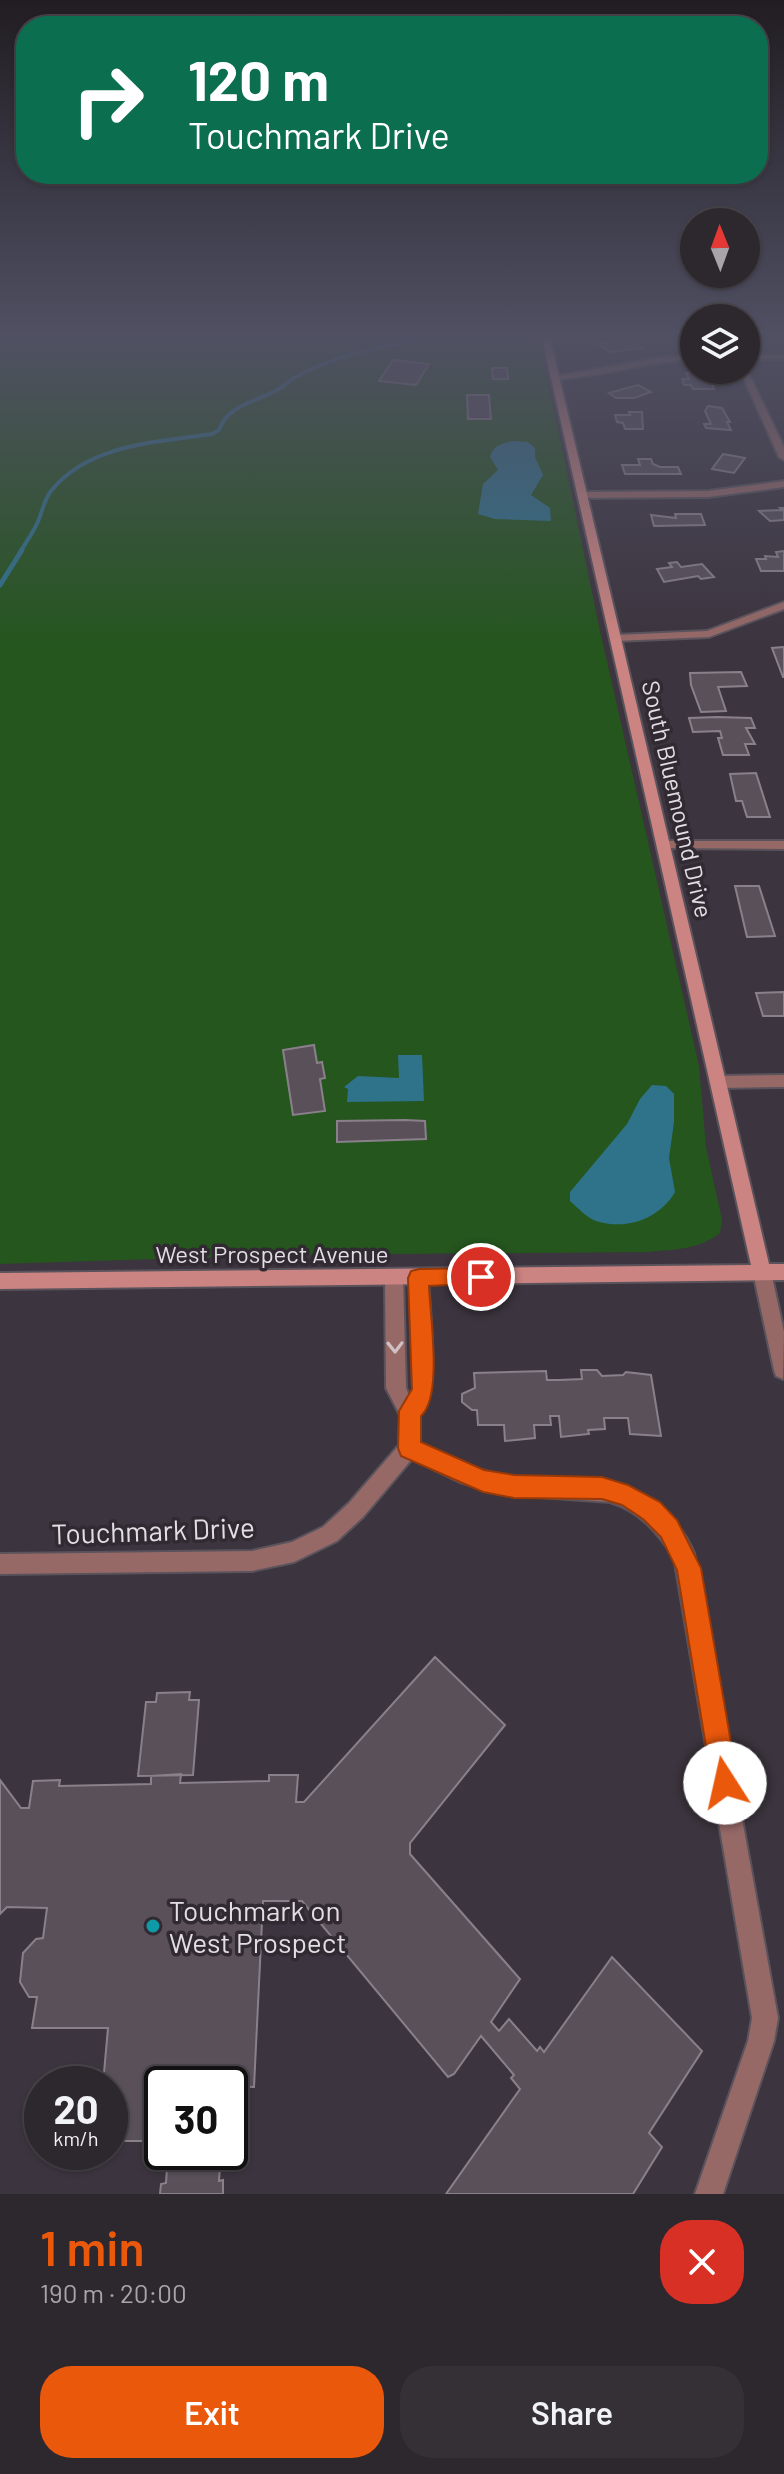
<!DOCTYPE html>
<meta charset="utf-8">
<style>
:root{--surface:#2d272e;--page:#352f36;--text:#f1f3f6;--muted:#a7a5aa;--line:#48444a;--accent:#ea580c}
body{margin:0;font-family:Barlow,sans-serif;background:var(--page);color:var(--text);height:100vh;display:flex;flex-direction:column;font-size:30px;white-space:nowrap}
*{box-sizing:border-box;margin:0}
p{font-size:26px;color:var(--muted)}
.icon{flex:none;width:44px;height:44px;fill:none;stroke:currentColor;stroke-width:2;stroke-linecap:round;stroke-linejoin:round}
.map{position:relative;height:2194px;overflow:hidden}
.sheet{display:flex;flex-direction:column;background:var(--surface);flex:1}
.sheet>*{flex:none}
.top-card{position:absolute;left:16px;top:16px;width:752px;height:168px;border-radius:32px;box-shadow:0 2px 6px #0004,0 0 0 2px var(--line);background:#0b6e4f;color:#fff;overflow:hidden}
.needle{width:52px;rotate:359deg}
.fabs{position:absolute;left:680px;top:208px;display:grid;gap:16px}
.fabs a{display:grid;place-items:center;width:80px;height:80px;border-radius:50%;background:var(--surface);box-shadow:0 2px 6px #0004,0 0 0 2px var(--line);font-size:40px}
.speed{position:absolute;left:24px;top:2066px;display:flex;gap:16px;font-size:40px;font-weight:700;text-align:center}
.speed>*{display:grid;place-content:center;width:104px;height:104px;border-radius:50%;background:var(--surface);box-shadow:0 2px 6px #0004,0 0 0 2px var(--line);line-height:1}
.speed small{font-size:20px;font-weight:400}
.speed .limit{border:4px solid #111;border-radius:12px;background:#fff;color:#111}
.pin{position:absolute;display:grid;place-items:center;width:68px;height:68px;color:#fff;margin:-34px;border:4px solid #fff;border-radius:50%;box-shadow:0 2px 8px #0007}
.me{position:absolute;width:88px;margin:-44px;rotate:350deg;stroke-linejoin:round;filter:drop-shadow(0 0 6px #0008)}
.turn{display:flex;align-items:center;gap:28px;height:168px;padding:0 40px;font-size:36px}
.turn .icon{width:104px;height:104px;stroke-width:2.5}
.turn b{display:block;font-size:56px;line-height:68px}
.round{display:grid;place-items:center;flex:none;width:84px;height:84px;border-radius:32px;background:var(--page)}
.head{display:flex;align-items:center;justify-content:space-between;height:136px;padding:0 40px}
h1{font-size:48px;font-weight:600;line-height:60px;color:var(--accent)}
.action{display:flex;gap:16px;margin-top:auto;padding:16px 40px}
.action a{flex:1;height:92px;border-radius:32px;background:var(--accent);color:#fff;font-size:32px;font-weight:600;line-height:92px;text-align:center}
.action a+a{background:var(--page);color:var(--text)}
.map>svg:first-child{display:block}
.green{fill:#25561e}
.water{fill:#2f738b}
.lines{fill:none;stroke-linecap:round;stroke-linejoin:round}
.stream-far1{stroke:#2f738b;stroke-width:4}
.stream{stroke:#2f738b;stroke-width:5}
.building{fill:#59505a;stroke:#8a808b;stroke-width:2}
.minor-casing{stroke:#5a535c;stroke-width:4}
.secondary-casing{stroke:#5a535c;stroke-width:4}
.minor{fill:#966967;fill-rule:evenodd}
.secondary{fill:#cb8481;fill-rule:evenodd}
.oneway{stroke:#d0c1c5}
.route{fill:#ea580c;stroke:#983908;stroke-width:2}
.culture-dot{fill:#0f9aa8;stroke:#322a33;stroke-width:3}
.labels{text-anchor:middle;dominant-baseline:central;stroke-width:7;stroke-linejoin:round;paint-order:stroke}
.street-label{font-size:24px;fill:#e3dee4;stroke:#322a33}
.near-street-label{font-size:28px;fill:#e3dee4;stroke:#322a33}
.near-poi-label{font-size:28px;fill:#e3dee4;stroke:#322a33;text-anchor:start}
</style>
<div class="map">
<svg width="784" height="2194" viewBox="0 0 784 2194">
<rect width="100%" height="100%" fill="#3c343e"/>
<path class="green" d="M0,338H539L600,631L699,1066L706,1147L722,1220L720,1233C699,1250 675,1249 649,1252L276,1255L0,1264Z"/>
<path class="water" d="M514,441L528,442L535,448V457L543,475L531,495L550,508L551,521L495,519L478,514L483,484L498,470L490,457C493,445 503,443 514,441Z
M398,1055H422L424,1101L347,1102L348,1089L344,1087L358,1076L399,1078Z
M652,1085L666,1086L674,1094V1122L669,1158L675,1192C660,1218 627,1231 596,1221C587,1218 578,1208 570,1201V1192L627,1124L640,1099Z"/>
<g class="lines">
<path class="stream-far1" d="M20,552C27,541 35,530 39,519C43,509 44,500 51,491C88,444 158,442 212,434L219,430C228,404 258,402 279,389C284,386 289,381 294,378C332,356 378,348 420,338"/>
<path class="stream" d="M0,585L22,550"/>
</g>
<path class="building" d="M625,339L643,348L610,352L598,344Z
M393,360L429,364L416,385L379,381Z
M492,368H507L508,379H493Z
M690,370H707L714,389H693L691,385H684L682,379H689L686,373H691Z
M638,385L651,392L634,398H616L609,393Z
M467,395H489L491,419H468Z
M708,406L722,408L730,422H727L731,430L706,428L704,424H711L705,411Z
M629,412H642L643,429H625L623,423L617,422L615,415H630Z
M723,454L745,458L734,473L712,469Z
M638,459H651L653,464L660,467H678L681,474H625L622,465H640Z
M780,508H784V520L770,521L759,511L782,510Z
M675,514H701L705,525L654,526L651,515L676,518Z
M784,551V571H761L756,559H766L765,556L778,557L776,552Z
M677,562L681,567L702,564L714,577L701,579L698,576L664,582L657,569L672,567L669,563Z
M784,647V677H783L772,648Z
M741,672L747,686L718,687L726,711L701,712L691,685L690,673Z
M717,717L751,718L755,728H746L755,744H745L749,755H723L718,738H722L720,731L693,732L689,718Z
M756,773L770,817H747L742,801H736L730,774Z
M735,886H759L775,936L747,937Z
M784,992V1016H763L756,993Z
M314,1045L317,1063L322,1062L325,1078L320,1079L325,1111L293,1115L283,1050Z
M405,1120L425,1121L426,1139L337,1142V1121Z
M581,1370H597L602,1376L623,1375L626,1372L651,1375L661,1436L630,1434L628,1418H604L605,1429L588,1430L589,1434L561,1437L559,1416H550L551,1425H534L535,1438L505,1441L504,1425H478L477,1410H472L462,1402V1394L475,1388L474,1373L546,1371L547,1380H559L582,1379Z
M435,1657L505,1725L410,1843V1854L520,1979L491,2022L499,2031L509,2019L537,2051L540,2047L544,2052L612,1957L702,2051L649,2133L662,2147L633,2194H446L520,2089L511,2078L514,2075L481,2036L454,2074L448,2077L302,1901H263L254,2087L162,2084V2141H110V2084H103L108,2028H32L37,1997H29L20,1982L23,1953L36,1939L43,1938L47,1908L7,1907L0,1914V1780L21,1808H29L33,1781L60,1780L59,1786L151,1784V1776L181,1774L180,1783L269,1781V1775H298L296,1802H304Z
M190,1692L189,1700H199L193,1775L138,1776L146,1702H156L157,1693Z
M168,2152H221L219,2181L223,2180V2194H160L161,2184L166,2183Z"/>
<g class="lines">
<g class="minor-casing">
<path id="minor" d="M694,355V359C647,362 602,376 555,380L551,377L659,358Z
M746,355H784V359H746Z
M746,368L784,447V460L779,457L740,370Z
M784,481V487L708,497L582,498L577,495L582,492L708,491Z
M784,602V609L709,637L616,641L610,638L616,635L707,631Z
M664,841H784V849L659,848V842Z
M784,1075V1087L720,1088L714,1086L712,1082L714,1078L720,1076Z
M762,1264L768,1267L771,1272L784,1332L783,1379L776,1376L774,1370L753,1272L756,1267Z
M394,1270L400,1272L403,1278L406,1388L410,1398L413,1389L410,1278L413,1272L419,1270L425,1272L428,1278C429,1309 441,1394 420,1415L419,1443C445,1455 470,1469 498,1474C558,1485 619,1467 666,1513C678,1524 688,1539 694,1553L778,2018L774,2041L723,2194H695L748,2041L752,2018L674,1557C657,1532 640,1511 610,1502L499,1494L460,1482L412,1459L363,1517L337,1541L294,1562L252,1571L0,1574V1554L252,1551L292,1542L323,1527L349,1503L399,1445L400,1415L386,1388L385,1278L388,1272Z"/>
</g>
<g class="secondary-casing">
<path id="secondary" d="M542,338H550L769,1264H784V1280L0,1289V1273L751,1265Z"/>
</g>
<use href="#minor" class="minor"/>
<use href="#secondary" class="secondary"/>
</g>
<defs><path id="oneway-chevron" d="M-2-3.5L2.5 0L-2 3.5" fill="none" stroke-width="1.6" stroke-linecap="round" stroke-linejoin="round" transform="scale(2)"/></defs>
<use class="oneway" href="#oneway-chevron" transform="translate(395 1347) rotate(89)"/>
<linearGradient id="sky" x2="0" y2="1"><stop stop-color="#211d22"/><stop offset="0.52" stop-color="#505063"/><stop offset="1" stop-color="#505063" stop-opacity="0"/></linearGradient>
<rect width="784" height="645" fill="url(#sky)"/>
<path class="route" d="M481,1268L488,1270L491,1277L488,1283L429,1286C430,1316 443,1396 421,1416V1442L484,1470L514,1475L602,1477L628,1485L660,1502L677,1520L701,1568L738,1783L734,1792L725,1796L716,1792L712,1783L677,1570L661,1537L643,1519L622,1505L602,1499L514,1498L483,1492L401,1456L398,1448L399,1411L412,1389L408,1278L411,1271L419,1269Z"/>
<circle class="culture-dot" cx="153" cy="1926" r="8"/>
<g class="labels">
<g class="street-label">
<text transform="translate(678 799) rotate(77)">South Bluemound Drive</text>
<text x="272" y="1253">West Prospect Avenue</text>
</g>
<g class="near-street-label">
<text transform="translate(153 1530) rotate(-2)">Touchmark Drive</text>
</g>
<g class="near-poi-label">
<text x="169" y="1910">Touchmark on<tspan x="169" dy="32">West Prospect</tspan></text>
</g>
</g>
</svg>
<div class="fabs">
<a><svg class="needle" viewBox="-14 -14 28 28"><path d="M0-13l5 13h-10z" fill="#e53935"/><path d="M0 13l5-13h-10z" fill="#a7a5aa"/></svg></a>
<a><svg class="icon" aria-label="layers" viewBox="0 0 24 24"><path d="M12 4l9 5-9 5-9-5zM3 14l9 5 9-5"/></svg></a>
</div>
<div class="speed"><div>20<small>km/h</small></div><div class="limit">30</div></div>
<div class="pin" style="left:481px;top:1277px;background:#d93025"><svg class="icon" aria-label="arrive" viewBox="0 0 24 24"><path d="M6 21V4h12l-3 4 3 4H6"/></svg></div>
<svg class="me" style="left:725px;top:1783px" viewBox="-20 -20 40 40"><circle r="19" fill="#fff"/><path d="M0-13L10 11 0 6-10 11z" fill="#ea580c"/></svg>
<div class="top-card">
<div class="turn"><svg class="icon" aria-label="right" viewBox="0 0 24 24"><path d="M7 20v-9h11M14 6l5 5-5 5"/></svg><div><b>120 m</b>Touchmark Drive</div></div>
</div>
</div>
<section class="sheet">
<div class="head"><div><h1>1 min</h1><p>190 m · 20:00</p></div><a class="round" style="background:#d93025;color:#fff"><svg class="icon" aria-label="close" viewBox="0 0 24 24"><path d="M6 6l12 12M18 6L6 18"/></svg></a></div>
<div class="action"><a>Exit</a><a>Share</a></div>
</section>
